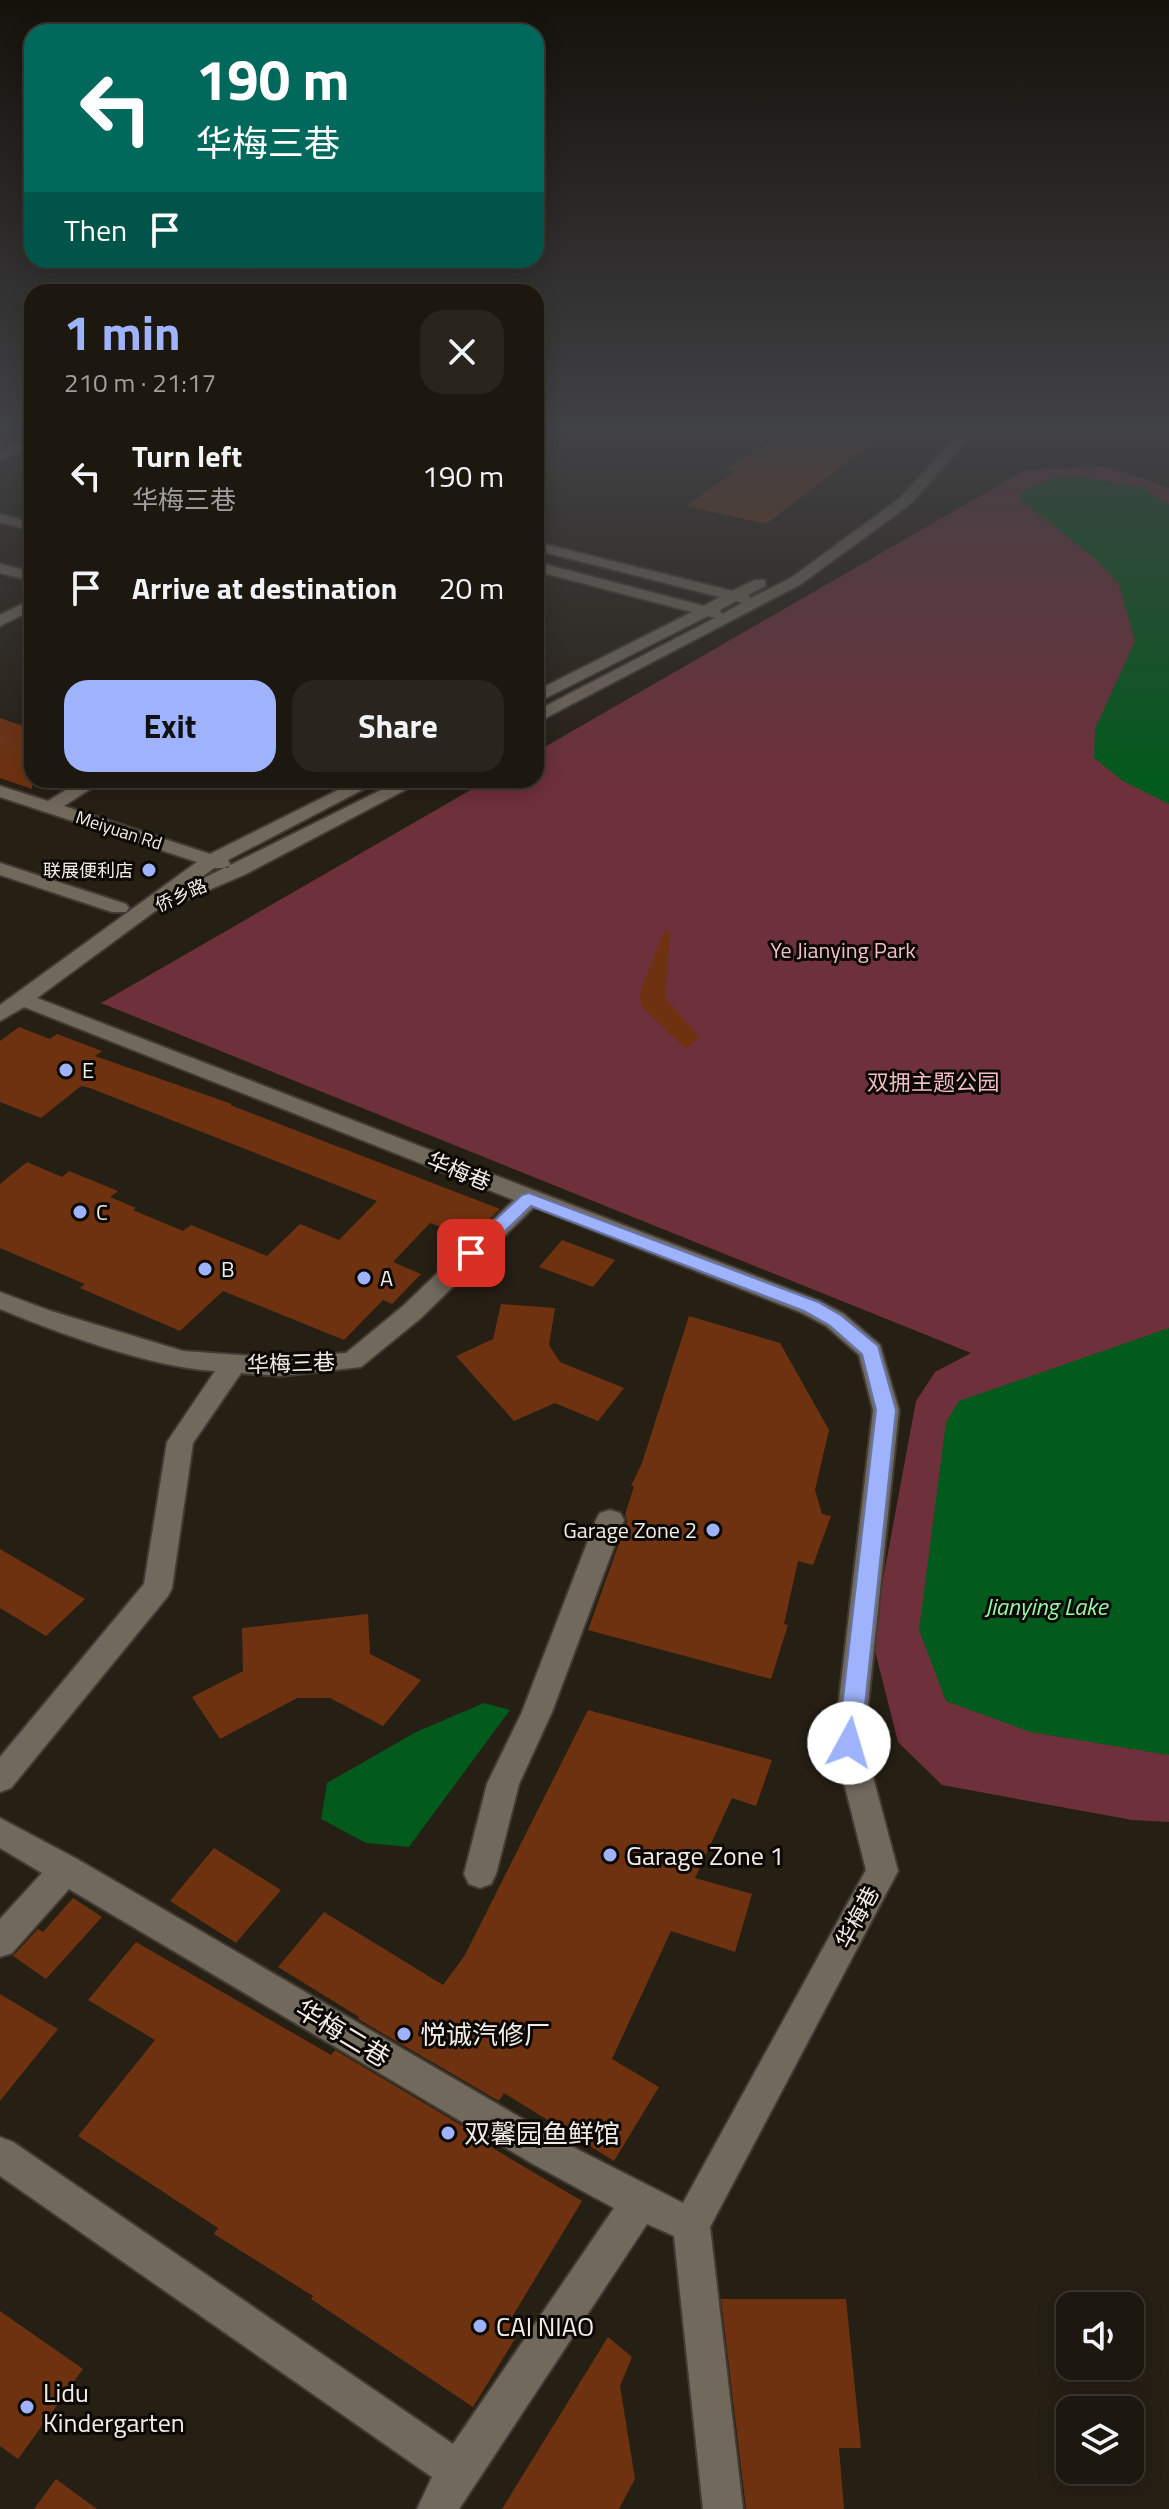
<!DOCTYPE html>
<meta charset="utf-8">
<style>
:root{--surface:#1c170f;--page:#29241d;--text:#f1f3f6;--muted:#a09f9e;--line:#3a362f;--accent:#9fb3fd}
body{margin:0;font-family:"Titillium Web","Noto Sans SC",sans-serif;background:var(--page);color:var(--text);height:100vh;display:flex;flex-direction:column;font-size:30px;white-space:nowrap}
*{box-sizing:border-box;margin:0}
p{font-size:26px;color:var(--muted)}
.icon{flex:none;width:44px;height:44px;fill:none;stroke:currentColor;stroke-width:2;stroke-linecap:round;stroke-linejoin:round}
.map{position:relative;flex:1;overflow:hidden}
.side{position:absolute;left:24px;top:284px;width:520px;height:504px;display:flex;flex-direction:column;background:var(--surface);border-radius:24px;box-shadow:0 4px 20px #0003,0 0 0 2px var(--line)}
.side>*{flex:none}
.guide{position:absolute;left:24px;top:24px;width:520px;height:244px;border-radius:24px;box-shadow:0 4px 20px #0003,0 0 0 2px var(--line);background:#00695c;color:#fff;overflow:hidden}
.tools{position:absolute;left:1056px;top:2292px;display:grid;gap:16px}
.tools a{display:grid;place-items:center;width:88px;height:88px;border-radius:16px;background:var(--surface);box-shadow:0 4px 20px #0003,0 0 0 2px var(--line);font-size:40px}
.pin{position:absolute;display:grid;place-items:center;width:68px;height:68px;color:#fff;margin:-34px;border-radius:16px;box-shadow:0 4px 12px #0006}
.me{position:absolute;width:88px;margin:-44px;rotate:6deg;stroke-linejoin:round;filter:drop-shadow(0 0 6px #0008)}
.turn{display:flex;align-items:center;gap:28px;height:168px;padding:0 40px;font-size:36px}
.turn .icon{width:104px;height:104px;stroke-width:2.5}
.turn b{display:block;font-size:56px;line-height:68px}
.then{display:flex;align-items:center;height:76px;padding:0 40px;background:#0003;gap:16px;font-size:30px}
.round{display:grid;place-items:center;flex:none;width:84px;height:84px;border-radius:24px;background:var(--page)}
.summary{display:flex;align-items:center;justify-content:space-between;height:136px;padding:0 40px}
h1{font-size:48px;font-weight:700;line-height:60px;color:var(--accent)}
.button{display:flex;gap:16px;margin-top:auto;padding:16px 40px}
.button a{flex:1;height:92px;border-radius:24px;background:var(--accent);color:#111;font-size:32px;font-weight:700;line-height:92px;text-align:center}
.button a+a{background:var(--page);color:var(--text)}
ul{padding:0;list-style:none}
li{display:flex;align-items:center;gap:24px;height:112px;padding:0 40px}
li div{flex:1}
li b{display:block;font-size:30px}
li em{font-style:normal}
.map>svg:first-child{display:block}
.green{fill:#6e303a}
.water{fill:#025a1c}
.building{fill:#6f3210}
.lines{fill:none;stroke-linecap:round;stroke-linejoin:round}
.minor-casing{stroke:#413b34;stroke-width:4}
.minor{fill:#71695c;fill-rule:evenodd}
.route{fill:#9fb3fd;stroke:#6774a4;stroke-width:2}
.poi-dot{fill:#9fb3fd;stroke:#0c0905;stroke-width:3}
.labels{text-anchor:middle;dominant-baseline:central;stroke-width:6;stroke-linejoin:round;paint-order:stroke}
.far-street-label{font-size:18px;fill:#f1ece5;stroke:#0c0905}
.far-poi-label{font-size:18px;fill:#f1ece5;stroke:#0c0905;text-anchor:end}
.park-label{font-size:22px;fill:#f1bdc1;stroke:#0c0905}
.poi-label{font-size:22px;fill:#f1ece5;stroke:#0c0905;text-anchor:start}
.street-label{font-size:22px;fill:#f1ece5;stroke:#0c0905}
.water-label{font-size:24px;font-style:italic;fill:#96f8a0;stroke:#0c0905}
.near-poi-label{font-size:26px;fill:#f1ece5;stroke:#0c0905;text-anchor:start}
.near-street-label{font-size:26px;fill:#f1ece5;stroke:#0c0905}
</style>
<div class="map">
<svg width="1169" height="2509" viewBox="0 0 1169 2509">
<rect width="100%" height="100%" fill="#261f14"/>
<path class="green" d="M1110,467L1169,488V1822L1132,1820L942,1785L898,1742L872,1639L916,1401L935,1372L971,1353L101,1003L488,780H536V752L1025,470Z"/>
<path class="water" d="M1076,477L1141,487L1169,505V804L1123,781L1094,758L1095,729L1135,641L1119,584L1097,560L1018,498C1036,480 1052,478 1076,477Z
M1169,1328V1755L1030,1732L946,1701L919,1630L946,1422L959,1401Z
M484,1703L510,1710L409,1847L366,1843L321,1819L327,1783L416,1732Z"/>
<path class="building" d="M786,432H814L872,443L766,524L686,506L736,471L726,469Z
M0,718L32,729V789L0,778Z
M664,931L670,932L665,998L699,1037L686,1049L641,1006L640,992Z
M19,1027L50,1039L57,1034L102,1051L95,1056L232,1104L230,1105L500,1209L470,1238L430,1223L393,1262L421,1274L392,1304L383,1300L344,1340L223,1291L180,1331L80,1288L85,1284L0,1248V1184L27,1162L62,1177L69,1171L118,1191L110,1197L136,1208L133,1210L183,1231L191,1225L267,1256L300,1224L339,1240L377,1201L90,1088L81,1086L41,1118L0,1102V1041Z
M562,1240L615,1260L593,1287L539,1267Z
M501,1304L555,1308L549,1345L560,1362L624,1388L598,1421L555,1403L514,1421L456,1356L493,1339Z
M689,1316L780,1343L829,1430L815,1490L822,1514L831,1516L813,1565L798,1561L784,1624L788,1625L771,1679L588,1630L627,1521L625,1515L634,1486H631L642,1463Z
M0,1549L85,1599L46,1636L0,1608Z
M368,1614L370,1654L421,1680L383,1726L330,1698H297L220,1739L192,1697L243,1671L242,1628Z
M588,1710L772,1760L756,1806L732,1798L695,1878L752,1894L735,1952L671,1931L612,2059L659,2087L614,2161L504,2093L499,2101L358,2019L359,2017L278,1967L324,1912L443,1985L465,1955Z
M214,1848L281,1890L236,1943L170,1901Z
M73,1898L102,1917L46,1979L13,1956L38,1929L43,1932Z
M136,1942L331,2055L335,2050L476,2134L474,2137L582,2201L509,2322L521,2329L473,2407L311,2299L313,2296L214,2234L218,2228L78,2136L155,2040L88,2000Z
M0,1994L58,2029L0,2101Z
M721,2299H846L861,2448H839L844,2509H746Z
M0,2311L83,2369L18,2459L0,2446Z
M608,2337L632,2357L620,2386L635,2479L619,2509H502Z
M56,2479L97,2509H34Z"/>
<g class="lines">
<g class="minor-casing">
<path id="minor" d="M961,432H975L909,505L801,584L536,723V711L715,618L708,616L536,703V691L692,612L536,571V562L704,606L720,597L536,550V542L732,591L755,580H765V586L748,595L751,598L791,578L899,499ZM736,601L742,603L722,614L720,610Z
M32,437V446L0,460V451Z
M0,514L32,523V531L0,522Z
M0,564L32,572V581L0,573Z
M32,599V610L0,626V615Z
M82,780H104L64,806L210,854L358,780H381L228,860L230,864L228,868H214L194,883L401,780H424L246,874L188,899L173,898L37,998L820,1301L844,1314L880,1345L899,1410L864,1743L898,1871L710,2227L743,2509H703L674,2236L647,2224L459,2509H417L432,2477L0,2176V2137L13,2142L453,2444L614,2208L533,2164L69,1889L12,1953L0,1957V1919L42,1873L0,1848V1818L77,1859L559,2140L683,2203L866,1870L834,1743L873,1410L859,1355L826,1326L802,1313L534,1207L421,1318L361,1367L280,1376L241,1373L193,1443L172,1588L168,1596L11,1788L0,1792V1757L144,1584L167,1442L215,1371C150,1367 61,1334 0,1309V1292L51,1311L183,1351L280,1358L346,1353L403,1306L514,1200L24,1007L0,1021V1005L197,862L0,797V786L48,801Z
M0,863L126,904L129,908L126,912H112L0,875Z
M610,1510L620,1513L624,1520L552,1712L519,1784L496,1874L491,1884L480,1888L469,1884L464,1874L487,1784L522,1712L596,1520L600,1513Z"/>
</g>
<use href="#minor" class="minor"/>
</g>
<linearGradient id="sky" x2="0" y2="1"><stop stop-color="#15110b"/><stop offset="0.55" stop-color="#414245"/><stop offset="1" stop-color="#414245" stop-opacity="0"/></linearGradient>
<rect width="1169" height="783" fill="url(#sky)"/>
<path class="route" d="M529,1193L818,1302L842,1316L878,1346L896,1410L861,1743L858,1749L849,1752L841,1749L838,1743L876,1410L862,1354L829,1325L804,1311L531,1206L478,1257H465L462,1253L465,1248L522,1195Z"/>
<g class="poi-dot">
<circle cx="149" cy="870" r="8"/>
<circle cx="66" cy="1070" r="8"/>
<circle cx="80" cy="1212" r="8"/>
<circle cx="205" cy="1269" r="8"/>
<circle cx="364" cy="1278" r="8"/>
<circle cx="713" cy="1530" r="8"/>
<circle cx="610" cy="1855" r="8"/>
<circle cx="404" cy="2034" r="8"/>
<circle cx="448" cy="2133" r="8"/>
<circle cx="480" cy="2326" r="8"/>
<circle cx="27" cy="2407" r="8"/>
</g>
<g class="labels">
<g class="far-street-label">
<text transform="translate(119 830) rotate(18)">Meiyuan Rd</text>
<text transform="translate(181 895) rotate(-24)">侨乡路</text>
</g>
<g class="far-poi-label">
<text x="133" y="870">联展便利店</text>
</g>
<g class="park-label">
<text x="843" y="950">Ye Jianying Park</text>
<text x="933" y="1082">双拥主题公园</text>
</g>
<g class="poi-label">
<text x="82" y="1070">E</text>
<text x="96" y="1212">C</text>
<text x="221" y="1269">B</text>
<text x="380" y="1278">A</text>
<text x="697" y="1530" text-anchor="end">Garage Zone 2</text>
</g>
<g class="street-label">
<text transform="translate(459 1171) rotate(22)">华梅巷</text>
<text transform="translate(291 1363) rotate(-2)">华梅三巷</text>
<text transform="translate(857 1917) rotate(-62)">华梅巷</text>
</g>
<g class="water-label">
<text x="1046" y="1606">Jianying Lake</text>
</g>
<g class="near-poi-label">
<text x="626" y="1855">Garage Zone 1</text>
<text x="420" y="2034">悦诚汽修厂</text>
<text x="464" y="2133">双馨园鱼鲜馆</text>
<text x="496" y="2326">CAI NIAO</text>
<text x="43" y="2392">Lidu<tspan x="43" dy="30">Kindergarten</tspan></text>
</g>
<g class="near-street-label">
<text transform="translate(343 2033) rotate(31)">华梅二巷</text>
</g>
</g>
</svg>
<div class="tools">
<a><svg class="icon" aria-label="sound" viewBox="0 0 24 24"><path d="M4 9h4l5-4v14l-5-4H4zM17 9q2 3 0 6"/></svg></a>
<a><svg class="icon" aria-label="layers" viewBox="0 0 24 24"><path d="M12 4l9 5-9 5-9-5zM3 14l9 5 9-5"/></svg></a>
</div>
<div class="pin" style="left:471px;top:1253px;background:#d93025"><svg class="icon" aria-label="arrive" viewBox="0 0 24 24"><path d="M6 21V4h12l-3 4 3 4H6"/></svg></div>
<svg class="me" style="left:849px;top:1743px" viewBox="-20 -20 40 40"><circle r="19" fill="#fff"/><path d="M0-13L10 11 0 6-10 11z" fill="#9fb3fd"/></svg>
<div class="guide">
<div class="turn"><svg class="icon" aria-label="left" viewBox="0 0 24 24"><path d="M17 20v-9H6M10 6l-5 5 5 5"/></svg><div><b>190 m</b>华梅三巷</div></div>
<div class="then">Then<svg class="icon" aria-label="arrive" viewBox="0 0 24 24"><path d="M6 21V4h12l-3 4 3 4H6"/></svg></div>
</div>
<section class="side">
<div class="summary"><div><h1>1 min</h1><p>210 m · 21:17</p></div><a class="round"><svg class="icon" aria-label="close" viewBox="0 0 24 24"><path d="M6 6l12 12M18 6L6 18"/></svg></a></div>
<ul>
<li><svg class="icon" aria-label="left" viewBox="0 0 24 24"><path d="M17 20v-9H6M10 6l-5 5 5 5"/></svg><div><b>Turn left</b><p>华梅三巷</p></div><em>190 m</em></li>
<li><svg class="icon" aria-label="arrive" viewBox="0 0 24 24"><path d="M6 21V4h12l-3 4 3 4H6"/></svg><div><b>Arrive at destination</b></div><em>20 m</em></li>
</ul>
<div class="button"><a>Exit</a><a>Share</a></div>
</section>
</div>
